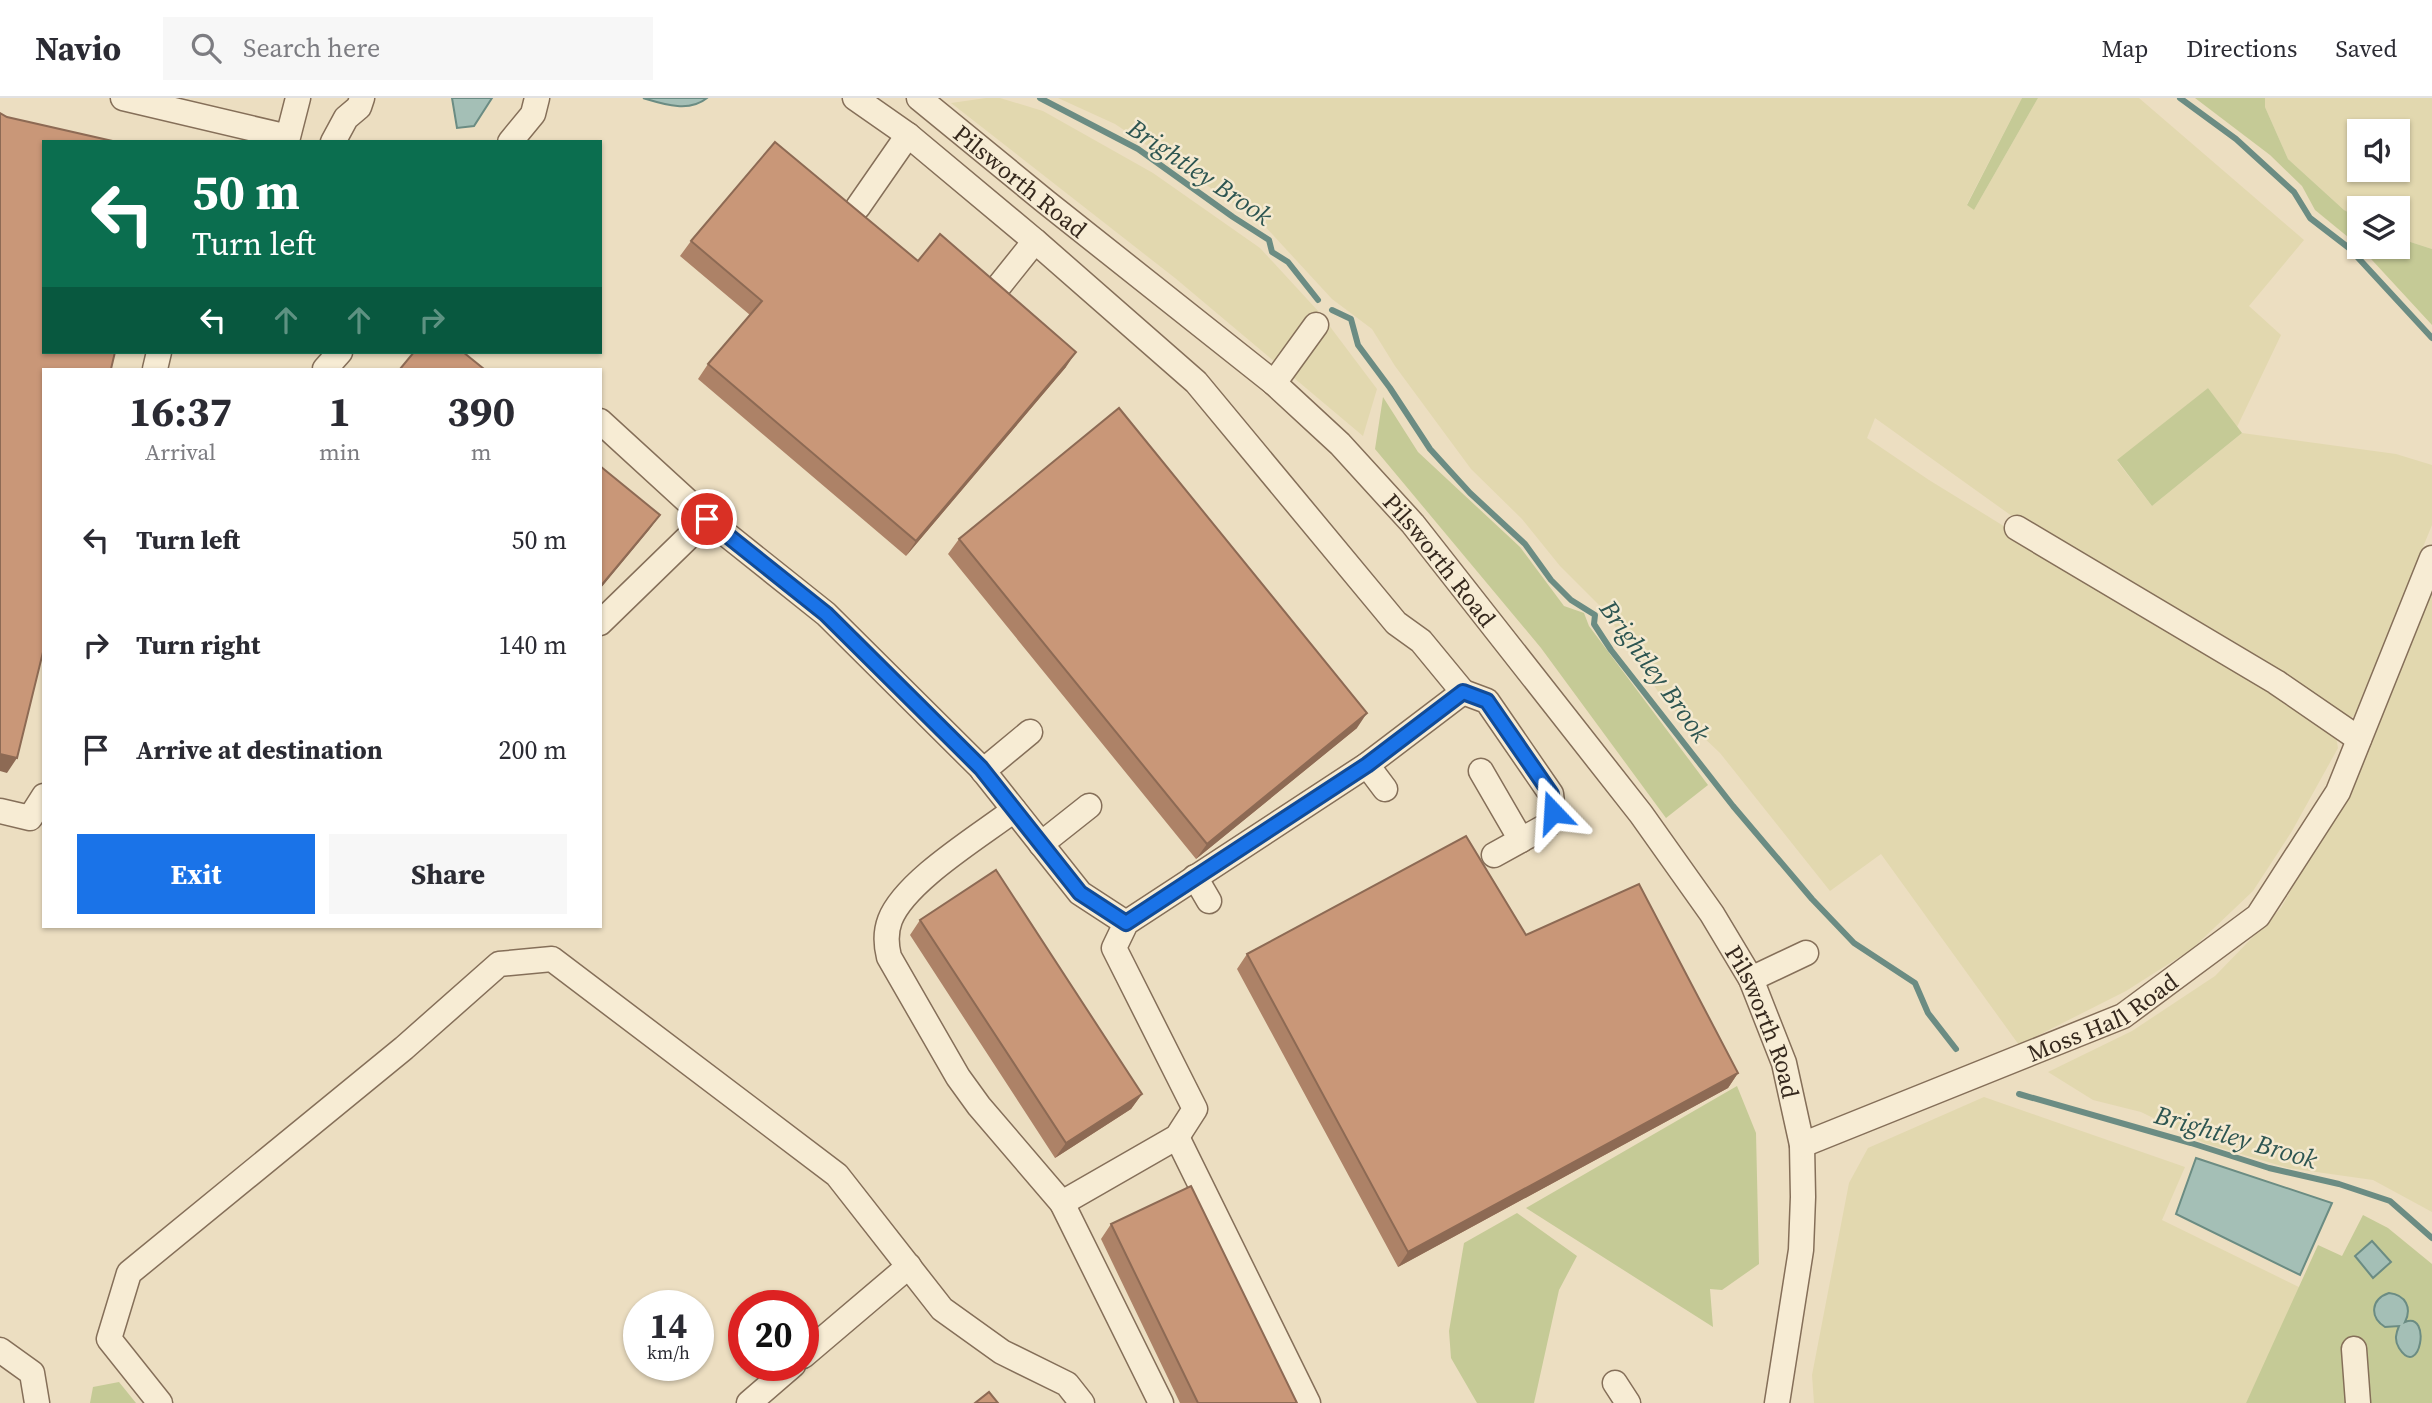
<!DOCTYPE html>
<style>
:root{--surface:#fff;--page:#f7f7f7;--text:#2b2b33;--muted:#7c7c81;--line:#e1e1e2;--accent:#1a73e8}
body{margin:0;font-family:"Source Serif 4",serif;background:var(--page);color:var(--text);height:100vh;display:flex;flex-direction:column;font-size:26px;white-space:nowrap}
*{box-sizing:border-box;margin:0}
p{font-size:23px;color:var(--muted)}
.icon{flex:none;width:38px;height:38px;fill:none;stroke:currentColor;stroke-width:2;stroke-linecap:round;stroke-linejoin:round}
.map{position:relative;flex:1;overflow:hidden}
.drawer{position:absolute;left:42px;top:270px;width:560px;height:560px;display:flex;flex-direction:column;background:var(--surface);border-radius:0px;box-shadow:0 2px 5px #0004}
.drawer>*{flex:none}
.guide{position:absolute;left:42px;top:42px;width:560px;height:214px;border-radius:0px;box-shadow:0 2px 5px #0004;background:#0b6e4f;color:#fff;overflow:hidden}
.fabs{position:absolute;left:2347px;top:21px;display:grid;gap:14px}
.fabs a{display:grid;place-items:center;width:63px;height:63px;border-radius:0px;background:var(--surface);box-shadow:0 2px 5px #0004;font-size:35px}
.speed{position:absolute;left:623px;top:1192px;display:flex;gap:14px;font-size:35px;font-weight:700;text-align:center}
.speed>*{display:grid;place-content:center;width:91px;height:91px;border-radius:50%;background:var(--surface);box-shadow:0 2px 5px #0004;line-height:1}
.speed small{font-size:18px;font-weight:400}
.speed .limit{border:10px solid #d22;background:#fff;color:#111}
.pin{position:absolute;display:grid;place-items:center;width:60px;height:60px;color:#fff;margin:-30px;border:4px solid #fff;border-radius:50%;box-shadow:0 2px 7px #0007}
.me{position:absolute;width:77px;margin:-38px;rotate:340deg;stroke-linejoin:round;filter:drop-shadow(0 0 5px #0008)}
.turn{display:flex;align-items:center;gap:24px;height:147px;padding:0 35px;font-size:32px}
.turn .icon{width:91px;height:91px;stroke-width:2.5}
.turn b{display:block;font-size:49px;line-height:60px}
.lanes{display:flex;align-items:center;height:66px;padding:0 35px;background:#0003;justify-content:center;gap:35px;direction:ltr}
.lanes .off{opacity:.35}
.eta{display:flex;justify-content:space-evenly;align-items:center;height:119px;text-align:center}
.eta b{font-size:42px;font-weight:700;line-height:49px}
.action{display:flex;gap:14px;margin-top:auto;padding:14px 35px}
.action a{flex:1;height:80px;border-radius:0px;background:var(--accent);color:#fff;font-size:28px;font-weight:700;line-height:80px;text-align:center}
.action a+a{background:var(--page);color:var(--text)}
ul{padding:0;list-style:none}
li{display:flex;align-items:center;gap:21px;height:105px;padding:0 35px}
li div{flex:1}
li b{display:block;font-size:26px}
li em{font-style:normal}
header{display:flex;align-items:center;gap:42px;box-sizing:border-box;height:98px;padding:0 35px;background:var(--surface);border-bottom:2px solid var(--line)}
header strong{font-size:33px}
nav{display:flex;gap:38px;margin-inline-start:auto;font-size:24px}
.search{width:490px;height:63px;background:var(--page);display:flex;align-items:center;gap:18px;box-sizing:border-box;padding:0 24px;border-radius:0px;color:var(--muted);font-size:26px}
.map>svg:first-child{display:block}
.farmland{fill:#e2d8af;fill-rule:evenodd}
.green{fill:#c5ca96}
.water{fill:#a4bfb6;stroke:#6b8c83;stroke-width:2}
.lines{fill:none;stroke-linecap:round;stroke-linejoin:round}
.stream{stroke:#6b8c83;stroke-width:6}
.minor-casing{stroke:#856f59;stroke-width:27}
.minor{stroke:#f7ecd4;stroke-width:24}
.wall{fill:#ad8267}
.shaded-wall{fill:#8d6a54}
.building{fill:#c99778;stroke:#8d6a54;stroke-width:2}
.route-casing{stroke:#114b97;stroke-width:18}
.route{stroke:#1a73e8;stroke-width:12}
.labels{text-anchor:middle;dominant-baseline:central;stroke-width:5;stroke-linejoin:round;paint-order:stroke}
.street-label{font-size:24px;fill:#35281d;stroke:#f4e9d0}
.water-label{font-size:26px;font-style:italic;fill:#2d5551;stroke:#f4e9d0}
</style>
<header>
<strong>Navio</strong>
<div class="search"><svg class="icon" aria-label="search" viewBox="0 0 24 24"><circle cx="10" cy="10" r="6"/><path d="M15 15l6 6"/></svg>Search here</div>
<nav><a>Map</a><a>Directions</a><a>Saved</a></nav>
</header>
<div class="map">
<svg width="2432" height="1305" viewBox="0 0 2432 1305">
<rect width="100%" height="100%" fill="#ecdec1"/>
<path class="farmland" d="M986,0H1000L1043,13L1153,75L1260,150L1319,214L1377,291L1363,338L1175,180L951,5Z
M1058,0H2022L1967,106L1974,112L2038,0H2139L2304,142L2249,208L2281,237L2237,329L2208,290L2117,363L2152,408L2242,335L2396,356L2432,367V427L2354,618L2347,621L2030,431L1875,320L1867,340L1929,382L2335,632L2338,650L2292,733L2253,793L2192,851L2126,893L2019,947L1881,756L1830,793L1720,655L1663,601L1604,512L1560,468L1522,421L1471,371L1395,268L1372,231L1332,201L1260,123L1115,26Z
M2265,0H2432V151L2398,140V110H2359V120L2344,112L2288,61L2265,9ZM2359,33H2398V72H2359Z
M2432,490V1114L2373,1082L2288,1070L2204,1045L2141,1014L2093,1002L2048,974L2132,933L2215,878L2281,810L2340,705Z
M1984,999L2185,1069L2162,1122L2301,1190L2246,1305H1814L1812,1277L1849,1085L1868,1050Z"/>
<path class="green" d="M2022,0H2038L1974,112L1967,107Z
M2195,0H2265V9L2288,61L2344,112L2359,120V148L2315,112L2302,88L2270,57Z
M2398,140L2432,151V227L2360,149H2398Z
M2208,290L2242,335L2152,408L2117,362Z
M1383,299L1418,354L1520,449L1564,508L1584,515L1589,528L1708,687L1666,720L1541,550L1375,351Z
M1737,988L1756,1035L1759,1166L1722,1192L1710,1191L1713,1229L1526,1110Z
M1517,1115L1577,1158L1559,1192L1534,1305H1477L1451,1260L1449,1233L1464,1145Z
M2363,1117L2388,1130L2432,1166V1305H2246L2318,1147L2342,1158Z
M119,1284L136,1305H90L93,1289Z"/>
<path class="water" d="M452,0H492L474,28L457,30Z
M643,0H707C689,15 663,6 643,0Z
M2196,1060L2332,1105L2300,1177L2176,1116Z
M2372,1143L2391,1164L2373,1180L2355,1158Z
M2389,1195C2406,1197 2412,1210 2405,1224C2432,1213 2420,1283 2399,1250C2394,1242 2396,1235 2399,1228L2385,1229C2369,1219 2371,1201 2389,1195Z"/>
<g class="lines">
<path class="stream" d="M1040,0L1138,51L1233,119L1269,142L1272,154L1288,164L1318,202
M2180,0L2236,41L2294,94L2310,120L2349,150L2432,240
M1332,212L1351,221L1358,247L1390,290L1430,351L1470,395L1525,446L1551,482L1571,502L1595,517L1594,526L1611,552L1733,708L1812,801L1854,845L1915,885L1928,915L1956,951
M2019,996L2191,1045L2269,1070L2339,1086L2390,1103L2432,1140"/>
<g class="minor-casing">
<g id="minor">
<path d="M123,0L288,39L298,0"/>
<path d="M855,0L908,37L1035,143L1196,284L1396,525L1421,543L1463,594L1367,667L1126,825L1114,850L1195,1011L1177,1039L1062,1105"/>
<path id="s1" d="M919,0L1046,104L1274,285L1340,346L1413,426L1641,716L1712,816L1751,881L1784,965L1802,1047L1803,1099L1801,1152L1777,1305"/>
<path d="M333,44L346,20L359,9L362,0"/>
<path d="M510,44L533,16L537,0"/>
<path d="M858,109L908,37"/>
<path d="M999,188L1035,143"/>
<path d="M155,271L159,254"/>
<path d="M325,271L340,254"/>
<path d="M1274,285L1316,227"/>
<path d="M600,323L707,421L826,516L981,670L1080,795L1126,825"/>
<path d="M2017,430L2276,584L2359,641"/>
<path d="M600,525L707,421"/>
<path d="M1463,594L1487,603L1551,696L1553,714L1548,727L1494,757"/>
<path d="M1367,667L1385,691"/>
<path d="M983,673L1030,634"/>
<path d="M1481,673L1521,742"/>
<path d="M1014,712C980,738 905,783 890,822C885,835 886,847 889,859L958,979L979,1008L1062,1105L1161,1305"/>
<path d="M0,713L30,720L44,698"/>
<path d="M1041,746L1089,708"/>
<path d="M1195,779L1209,803"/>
<path d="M1751,881L1806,855"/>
<path d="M1177,1039L1308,1305"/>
<path id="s2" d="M1802,1047L2123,918L2258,818L2338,694L2432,460"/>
<path d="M2354,1251L2358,1305"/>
<path d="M0,1252L32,1275L37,1305"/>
<path d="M803,1258L909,1168"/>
<path d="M1615,1285L1628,1305"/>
<path d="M160,1305L109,1241L129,1175L404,950L499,866L552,861L837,1077L942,1211L1002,1254L1067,1286L1082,1305"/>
<path d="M749,1305L793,1267"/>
</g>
</g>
<use href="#minor" class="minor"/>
</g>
<path class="wall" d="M691,143L918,163L1066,269L906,458L698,281L708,266L750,217L680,158Z
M959,441L1357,630L1196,761L948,456Z
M920,822L1142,996L1131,1011L1055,1060L910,837Z
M1526,837L1738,975L1728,990L1398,1169L1237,871L1247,856Z
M1111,1126L1297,1305H1180L1101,1141Z"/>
<path class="shaded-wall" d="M1076,254L1066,269L906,458L916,443Z
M660,417L649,432L600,491V489Z
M1367,615L1357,630L1196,761L1207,746Z
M0,656L17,660L7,675L0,673Z
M1738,975L1728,990L1398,1169L1408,1154Z
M1142,996L1131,1011L1055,1060L1066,1045Z"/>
<path class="building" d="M0,15L7,19L117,44H44V254H115L111,271H44V550L17,660L0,656Z
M775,44L918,163L940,136L1076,254L916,443L708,266L762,203L691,143Z
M414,254H463L484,271H400Z
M1119,310L1367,615L1207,746L959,441Z
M600,368L660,417L600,489Z
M1466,738L1526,837L1639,786L1738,975L1408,1154L1247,856Z
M996,772L1142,996L1066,1045L920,822Z
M1191,1088L1297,1305H1198L1111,1126Z
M989,1294L998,1305H975Z"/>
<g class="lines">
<g class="route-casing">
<path id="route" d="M707,421L826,516L981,670L1080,795L1126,825L1367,667L1463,594L1487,603L1551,696L1553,714"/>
</g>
<use href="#route" class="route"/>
</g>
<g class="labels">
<g class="street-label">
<text stroke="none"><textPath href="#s1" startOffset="131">Pilsworth Road</textPath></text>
<text stroke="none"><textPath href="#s1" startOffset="698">Pilsworth Road</textPath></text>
<text stroke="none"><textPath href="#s2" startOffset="327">Moss Hall Road</textPath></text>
<text stroke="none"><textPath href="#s1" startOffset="1265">Pilsworth Road</textPath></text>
</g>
<g class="water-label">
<text transform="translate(1200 74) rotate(34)">Brightley Brook</text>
<text transform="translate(1655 573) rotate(54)">Brightley Brook</text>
<text transform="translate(2236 1039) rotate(16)">Brightley Brook</text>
</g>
</g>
</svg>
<div class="fabs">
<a><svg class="icon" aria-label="sound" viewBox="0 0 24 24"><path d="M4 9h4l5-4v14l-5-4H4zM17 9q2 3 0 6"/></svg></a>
<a><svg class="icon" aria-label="layers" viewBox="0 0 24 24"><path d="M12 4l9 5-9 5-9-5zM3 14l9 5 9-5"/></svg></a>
</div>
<div class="speed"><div>14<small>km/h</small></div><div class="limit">20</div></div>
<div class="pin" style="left:707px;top:421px;background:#d93025"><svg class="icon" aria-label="arrive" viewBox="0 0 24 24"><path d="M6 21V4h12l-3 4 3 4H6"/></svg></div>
<svg class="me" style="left:1553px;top:714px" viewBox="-20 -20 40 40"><path d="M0-17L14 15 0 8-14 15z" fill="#1a73e8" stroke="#fff" stroke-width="4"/></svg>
<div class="guide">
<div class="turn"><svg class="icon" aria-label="left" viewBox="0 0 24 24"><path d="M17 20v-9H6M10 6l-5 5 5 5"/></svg><div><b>50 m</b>Turn left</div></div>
<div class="lanes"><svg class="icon" aria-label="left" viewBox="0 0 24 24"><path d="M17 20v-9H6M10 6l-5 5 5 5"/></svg><svg class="icon off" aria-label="ahead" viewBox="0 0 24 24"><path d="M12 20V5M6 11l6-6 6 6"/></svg><svg class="icon off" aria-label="ahead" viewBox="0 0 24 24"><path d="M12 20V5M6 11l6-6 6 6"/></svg><svg class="icon off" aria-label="right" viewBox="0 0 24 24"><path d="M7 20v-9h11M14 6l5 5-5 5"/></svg></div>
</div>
<section class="drawer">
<div class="eta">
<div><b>16:37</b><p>Arrival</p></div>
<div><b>1</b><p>min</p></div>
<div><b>390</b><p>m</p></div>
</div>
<ul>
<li><svg class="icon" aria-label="left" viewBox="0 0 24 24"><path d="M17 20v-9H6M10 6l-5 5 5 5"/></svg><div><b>Turn left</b></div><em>50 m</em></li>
<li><svg class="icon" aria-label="right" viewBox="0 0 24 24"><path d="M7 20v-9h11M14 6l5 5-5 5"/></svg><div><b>Turn right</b></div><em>140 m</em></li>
<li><svg class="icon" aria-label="arrive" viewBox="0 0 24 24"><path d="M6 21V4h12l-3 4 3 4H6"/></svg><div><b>Arrive at destination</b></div><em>200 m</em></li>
</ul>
<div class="action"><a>Exit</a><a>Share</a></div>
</section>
</div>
